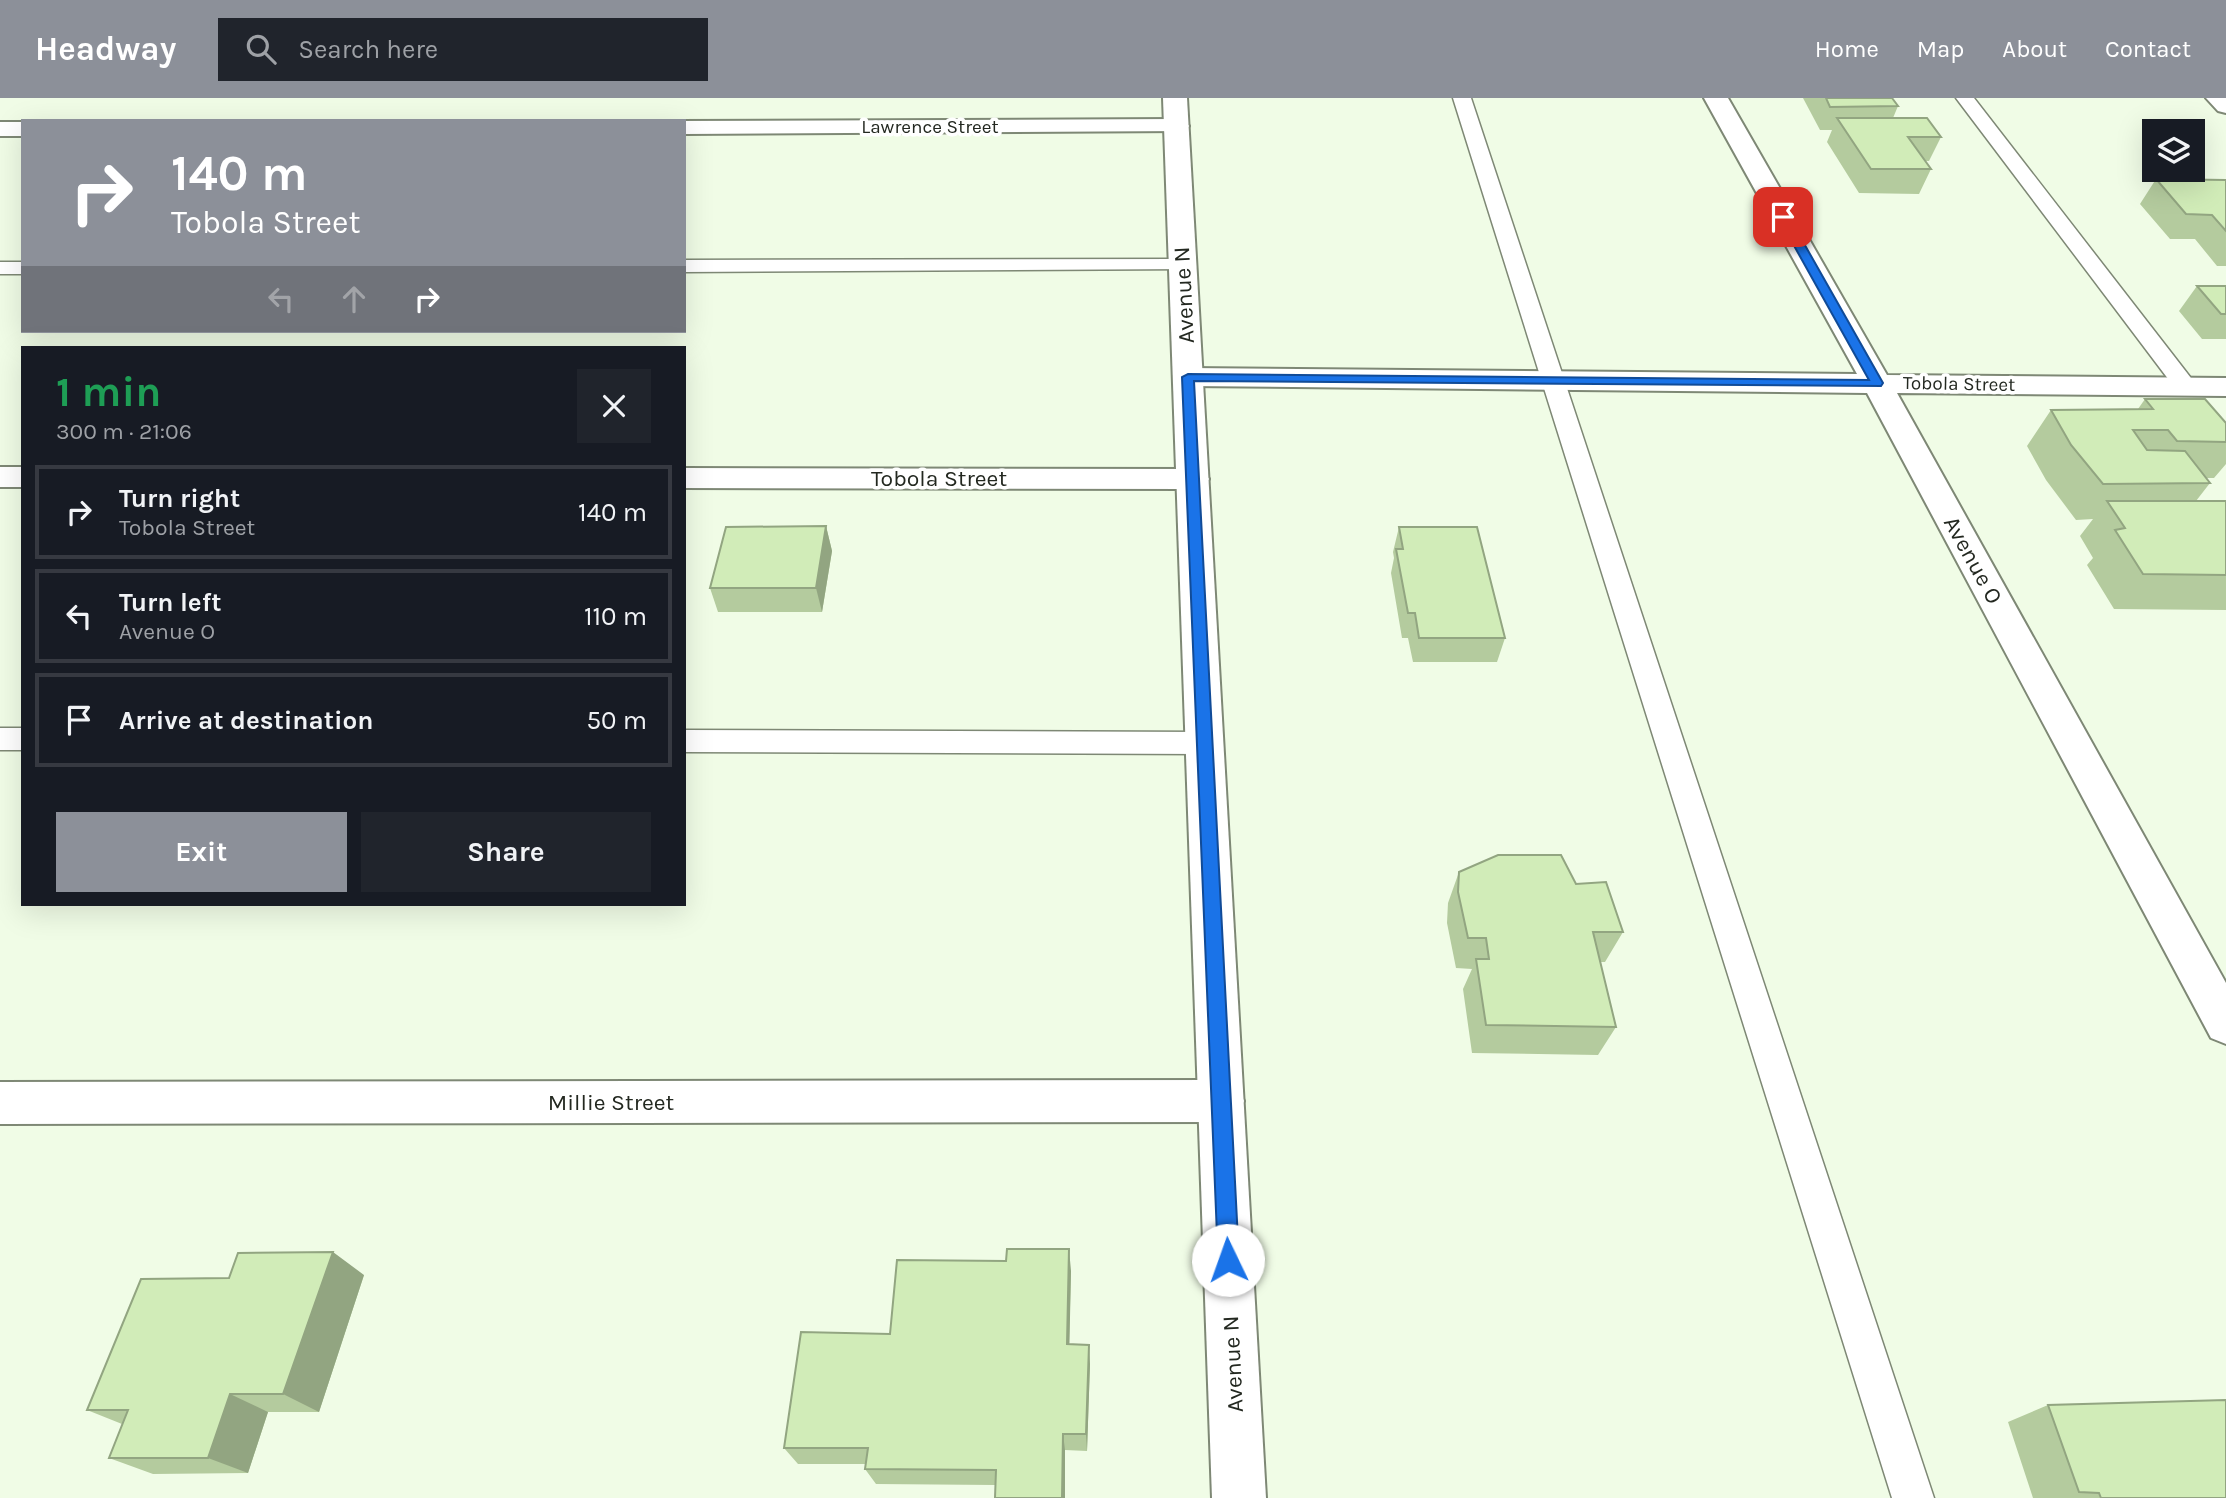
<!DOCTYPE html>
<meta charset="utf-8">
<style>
:root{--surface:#171b24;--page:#20242c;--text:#f1f3f6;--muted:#9ea1a6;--line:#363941;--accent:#8c9099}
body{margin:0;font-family:Karla,sans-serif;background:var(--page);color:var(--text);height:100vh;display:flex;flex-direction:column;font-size:26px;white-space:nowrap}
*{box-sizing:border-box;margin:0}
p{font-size:23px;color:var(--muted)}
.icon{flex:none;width:38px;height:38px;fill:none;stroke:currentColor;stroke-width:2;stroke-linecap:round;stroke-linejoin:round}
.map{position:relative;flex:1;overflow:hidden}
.details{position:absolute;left:21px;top:248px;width:665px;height:560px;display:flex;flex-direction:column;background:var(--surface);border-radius:0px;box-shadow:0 7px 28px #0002}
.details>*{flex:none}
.top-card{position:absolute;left:21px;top:21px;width:665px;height:214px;border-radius:0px;box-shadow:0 7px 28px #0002;background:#8c9099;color:#fff;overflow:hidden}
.controls{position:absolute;left:2142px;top:21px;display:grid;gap:14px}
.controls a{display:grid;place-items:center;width:63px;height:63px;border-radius:0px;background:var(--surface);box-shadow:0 7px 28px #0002;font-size:35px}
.pin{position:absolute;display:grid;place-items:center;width:60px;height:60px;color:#fff;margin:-30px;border-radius:14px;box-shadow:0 4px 10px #0006}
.me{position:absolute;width:77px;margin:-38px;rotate:357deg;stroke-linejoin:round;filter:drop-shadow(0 0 5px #0008)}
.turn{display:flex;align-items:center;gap:24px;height:147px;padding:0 35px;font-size:32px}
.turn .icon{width:91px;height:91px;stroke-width:2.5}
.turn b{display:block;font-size:49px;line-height:60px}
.lanes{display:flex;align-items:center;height:66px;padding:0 35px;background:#0003;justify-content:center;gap:35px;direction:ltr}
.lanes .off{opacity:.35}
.round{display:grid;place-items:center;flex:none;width:74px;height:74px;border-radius:0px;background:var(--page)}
.headline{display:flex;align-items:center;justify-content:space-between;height:119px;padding:0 35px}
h1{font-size:42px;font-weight:700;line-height:52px;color:#1e9e55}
.cta{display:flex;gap:14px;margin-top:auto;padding:14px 35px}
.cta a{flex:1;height:80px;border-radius:0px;background:var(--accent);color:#fff;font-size:28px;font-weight:700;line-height:80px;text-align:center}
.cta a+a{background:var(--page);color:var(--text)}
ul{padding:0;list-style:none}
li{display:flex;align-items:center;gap:21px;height:94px;margin:0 14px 10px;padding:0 21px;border:4px solid var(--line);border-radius:0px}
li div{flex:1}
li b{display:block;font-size:26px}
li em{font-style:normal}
header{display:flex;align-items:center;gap:42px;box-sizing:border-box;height:98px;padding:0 35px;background:var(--accent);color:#fff}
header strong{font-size:33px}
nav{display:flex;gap:38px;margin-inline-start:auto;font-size:24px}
.search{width:490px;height:63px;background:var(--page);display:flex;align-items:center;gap:18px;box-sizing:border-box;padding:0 24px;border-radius:0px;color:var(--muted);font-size:26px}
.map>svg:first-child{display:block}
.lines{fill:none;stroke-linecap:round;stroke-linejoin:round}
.lane-casing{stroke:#7e8875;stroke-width:3}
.street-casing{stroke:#7e8875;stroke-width:4}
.secondary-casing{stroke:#7e8875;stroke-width:4}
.lane{fill:#fff;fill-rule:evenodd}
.street{fill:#fff;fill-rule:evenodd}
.secondary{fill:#fff;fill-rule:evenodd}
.wall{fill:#b4cb9e}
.shaded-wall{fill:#92a581}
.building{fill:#d1ecb8;stroke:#92a581;stroke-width:2}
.route{fill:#1a73e8;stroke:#114b97;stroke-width:2}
.labels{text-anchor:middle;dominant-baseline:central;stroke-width:7;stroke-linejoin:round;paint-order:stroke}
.far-street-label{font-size:19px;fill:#232820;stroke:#fff}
.street-label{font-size:23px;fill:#232820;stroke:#fff}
</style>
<header>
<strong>Headway</strong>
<div class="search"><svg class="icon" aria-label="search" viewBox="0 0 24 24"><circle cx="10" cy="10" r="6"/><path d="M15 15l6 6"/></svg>Search here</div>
<nav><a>Home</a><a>Map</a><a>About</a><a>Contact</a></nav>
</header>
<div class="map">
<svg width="2226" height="1400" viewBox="0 0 2226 1400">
<rect width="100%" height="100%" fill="#f0fce6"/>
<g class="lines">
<g class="lane-casing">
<path id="lane" d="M1453,0H1471L1934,1400H1892Z
M1956,0H1974L2194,284L2197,289L2194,294H2178Z
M1183,161L1190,163L1193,167L1190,171L684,174V162Z
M0,164H23V176H0Z
M0,630H23V652H0Z
M684,632L1205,634L1215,637L1219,645L1215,653L1205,656L684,654Z"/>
</g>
<g class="street-casing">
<path id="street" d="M1704,0H1728L1887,277L2226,280V298L1897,295L2226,885V946L2211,940L1867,295L1188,288L1178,285L1173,279L1178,273L1188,270L1857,276Z
M2206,0H2226V15L2218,13Z
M1177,21L1185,23L1189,28L1185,33L684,36V23H680Z
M0,24H23V38H0Z
M0,369H23V389H0Z
M684,370L1193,371L1204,374L1209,381L1204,388L1193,391L684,390Z
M1221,982L1237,988L1244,1003L1237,1018L1221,1024L0,1026V984Z"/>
</g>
<g class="secondary-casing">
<path id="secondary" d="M1163,0H1187L1266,1400H1212Z"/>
</g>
<use href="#lane" class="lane"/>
<use href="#street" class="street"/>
<use href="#secondary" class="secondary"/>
</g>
<path class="wall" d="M1803,0H1892L1898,8L1893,20L1941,39L1929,63H1925L1931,71L1919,96L1859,95L1827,44L1832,32H1820Z
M2156,81L2226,82V168H2217L2195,141H2170L2140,106Z
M2197,188H2226V241H2202L2179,213Z
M2145,301L2226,325V366L2214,380H2206L2210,385L2196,403H2226V512L2114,511L2087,467L2093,460L2080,438L2093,421L2076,422L2046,382L2027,348L2051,312L2138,311Z
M826,428L832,453L822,514H718L710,490Z
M1399,429L1505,540L1497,564H1413L1408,540H1402L1391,475L1394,460L1393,454Z
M1459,774L1576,786L1623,834L1605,864H1600L1616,929L1598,957L1472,955L1463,891L1472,871L1456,870L1447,825L1448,805Z
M1071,1173L1069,1246L1090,1266L1087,1353L1065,1352L995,1387L876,1386L865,1371L866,1366H798L784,1350L890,1236Z
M364,1177L319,1314H268L248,1375L153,1376L109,1360L122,1326L87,1312L229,1180Z
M2048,1307L2226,1400H2033L2008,1324Z"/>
<path class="shaded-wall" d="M826,428L832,453L822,514L816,490Z
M1069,1151L1071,1173L1069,1266L1067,1246Z
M333,1154L364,1177L319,1314L283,1296Z
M1089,1247L1090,1266L1087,1353L1086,1336Z
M230,1296L268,1314L248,1375L208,1360Z
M1063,1336L1065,1352V1400H1062Z"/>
<path class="building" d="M1826,0H1892L1898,8L1830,9Z
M1837,20H1927L1941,39H1908L1931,71H1871Z
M2156,81L2226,82V133L2212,117L2186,116Z
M2197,188H2226V216H2221Z
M2145,301H2205L2226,325V344L2177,343L2168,332H2133L2147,352L2185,353L2210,385L2103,386L2071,347L2051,312L2153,311Z
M2107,403H2226V477L2143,476L2115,432L2125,430Z
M826,428L816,490H710L726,429Z
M1399,429H1477L1505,540H1419L1415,515H1408L1396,451H1403Z
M1498,757H1561L1576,786L1606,784L1623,834H1593L1616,929L1486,927L1476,861H1489L1486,840H1468L1458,794L1459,774Z
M1007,1151H1069L1067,1246L1089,1247L1086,1336H1063L1062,1400H995L996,1372L865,1371L868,1350H784L801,1234L890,1236L897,1162L1006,1163Z
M333,1154L283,1296H230L208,1360H109L128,1312H87L141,1181L229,1180L238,1155Z
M2226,1302V1400H2101L2099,1395L2079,1394L2048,1307Z"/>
<path class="route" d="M1783,116L1789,119L1883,285L1881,288L1194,283L1239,1162L1236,1169L1228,1172L1221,1169L1218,1162L1182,279L1188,276L1869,282L1778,119Z"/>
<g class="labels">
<g class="far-street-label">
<text x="930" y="29">Lawrence Street</text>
<text transform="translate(1959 286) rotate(1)">Tobola Street</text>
</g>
<g class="street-label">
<text transform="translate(1184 197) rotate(-93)">Avenue N</text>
<text x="939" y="380">Tobola Street</text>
<text transform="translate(1973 462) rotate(61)">Avenue O</text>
<text x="611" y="1004">Millie Street</text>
<text transform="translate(1233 1266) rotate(-93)">Avenue N</text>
</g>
</g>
</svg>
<div class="controls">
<a><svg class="icon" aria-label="layers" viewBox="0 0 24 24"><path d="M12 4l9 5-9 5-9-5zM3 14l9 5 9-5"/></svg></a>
</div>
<div class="pin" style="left:1783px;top:119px;background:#d93025"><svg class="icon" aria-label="arrive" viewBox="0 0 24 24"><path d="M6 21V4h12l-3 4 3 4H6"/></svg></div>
<svg class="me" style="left:1228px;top:1162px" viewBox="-20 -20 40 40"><circle r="19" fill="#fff"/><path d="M0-13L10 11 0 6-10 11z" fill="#1a73e8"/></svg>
<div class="top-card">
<div class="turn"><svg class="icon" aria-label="right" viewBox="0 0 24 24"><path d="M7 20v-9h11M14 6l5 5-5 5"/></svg><div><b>140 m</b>Tobola Street</div></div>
<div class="lanes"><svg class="icon off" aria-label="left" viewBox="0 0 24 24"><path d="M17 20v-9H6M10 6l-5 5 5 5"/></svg><svg class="icon off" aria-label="ahead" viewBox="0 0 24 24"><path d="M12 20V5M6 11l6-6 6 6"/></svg><svg class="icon" aria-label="right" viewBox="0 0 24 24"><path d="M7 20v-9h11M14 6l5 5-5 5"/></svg></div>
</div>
<section class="details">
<div class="headline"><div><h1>1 min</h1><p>300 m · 21:06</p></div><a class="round"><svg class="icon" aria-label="close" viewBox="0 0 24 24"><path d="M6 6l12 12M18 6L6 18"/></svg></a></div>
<ul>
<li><svg class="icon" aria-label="right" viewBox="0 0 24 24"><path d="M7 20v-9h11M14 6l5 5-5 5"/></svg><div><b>Turn right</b><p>Tobola Street</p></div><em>140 m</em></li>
<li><svg class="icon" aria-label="left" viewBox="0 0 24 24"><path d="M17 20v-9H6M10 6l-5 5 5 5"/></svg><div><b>Turn left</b><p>Avenue O</p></div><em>110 m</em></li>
<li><svg class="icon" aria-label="arrive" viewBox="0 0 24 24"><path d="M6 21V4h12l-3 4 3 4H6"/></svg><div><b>Arrive at destination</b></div><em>50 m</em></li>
</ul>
<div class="cta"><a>Exit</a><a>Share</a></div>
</section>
</div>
